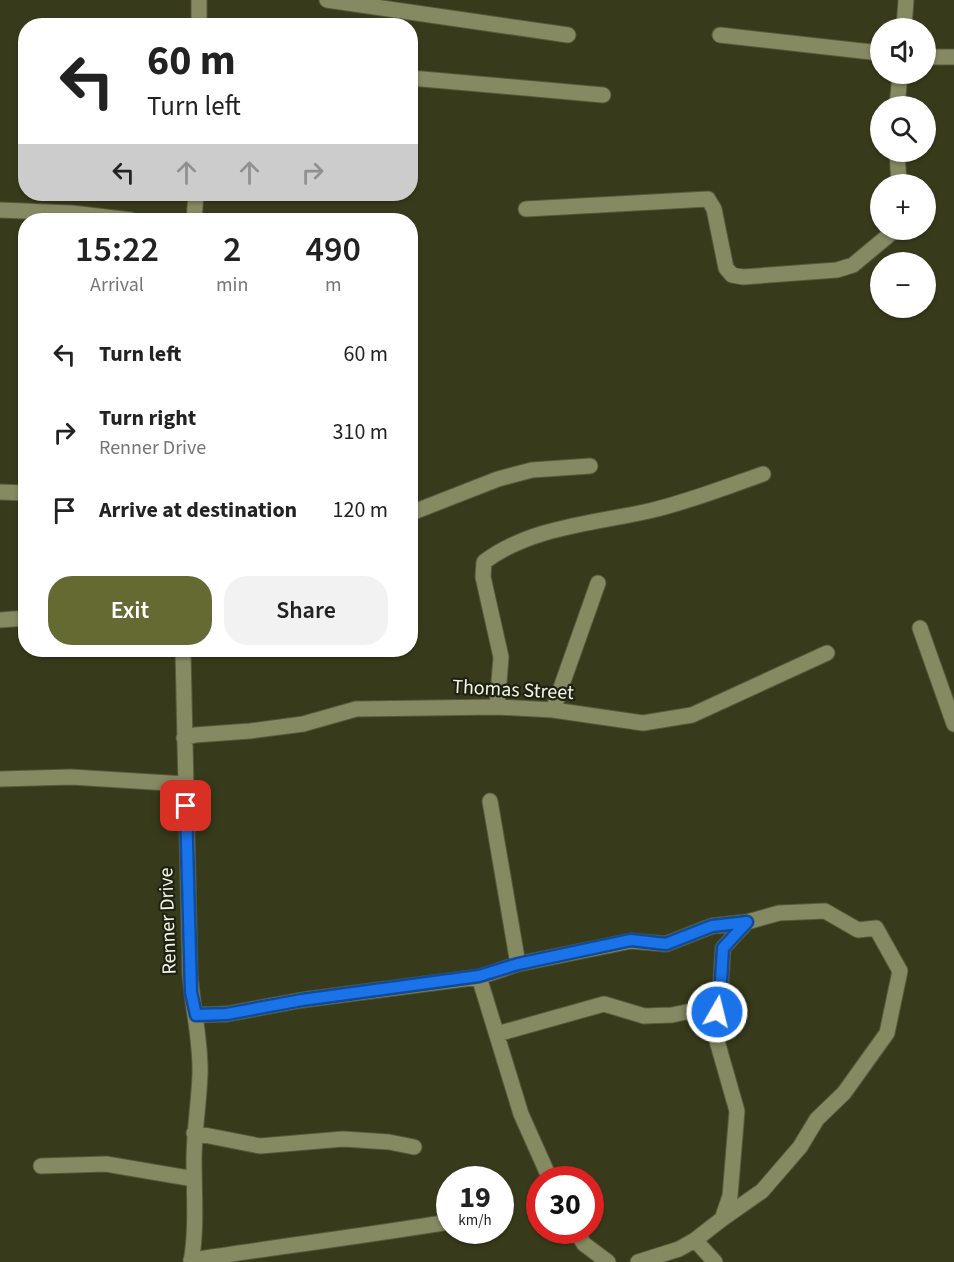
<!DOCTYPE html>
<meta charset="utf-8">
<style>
:root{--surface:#fff;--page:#f2f2f2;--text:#222;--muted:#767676;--accent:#656a33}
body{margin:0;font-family:"Source Sans 3",sans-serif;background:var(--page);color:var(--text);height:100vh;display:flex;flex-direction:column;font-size:22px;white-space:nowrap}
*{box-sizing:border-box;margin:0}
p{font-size:20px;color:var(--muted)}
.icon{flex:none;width:33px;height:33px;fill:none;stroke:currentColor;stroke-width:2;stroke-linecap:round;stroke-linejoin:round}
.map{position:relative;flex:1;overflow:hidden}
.details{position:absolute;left:18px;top:213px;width:400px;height:444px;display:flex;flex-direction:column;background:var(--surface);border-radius:24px;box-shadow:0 2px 4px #0004}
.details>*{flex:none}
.top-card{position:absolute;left:18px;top:18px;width:400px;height:183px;border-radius:24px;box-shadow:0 2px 4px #0004;background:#fff;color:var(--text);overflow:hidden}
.fabs{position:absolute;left:870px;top:18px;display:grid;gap:12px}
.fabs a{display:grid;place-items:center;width:66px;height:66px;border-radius:50%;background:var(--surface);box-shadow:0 2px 4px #0004;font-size:30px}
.speed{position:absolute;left:436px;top:1166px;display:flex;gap:12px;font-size:30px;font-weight:700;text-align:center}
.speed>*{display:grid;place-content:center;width:78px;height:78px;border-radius:50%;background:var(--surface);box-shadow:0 2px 4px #0004;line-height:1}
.speed small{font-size:15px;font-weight:400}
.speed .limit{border:9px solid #d22;background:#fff;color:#111}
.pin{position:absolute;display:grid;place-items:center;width:51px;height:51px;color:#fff;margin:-26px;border-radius:12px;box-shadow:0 3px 9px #0006}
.me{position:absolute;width:66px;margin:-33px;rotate:8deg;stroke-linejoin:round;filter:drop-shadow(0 0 4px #0008)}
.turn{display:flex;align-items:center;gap:21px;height:126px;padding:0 30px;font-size:27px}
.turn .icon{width:78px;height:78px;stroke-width:2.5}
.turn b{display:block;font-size:42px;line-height:51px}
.lanes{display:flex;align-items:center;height:57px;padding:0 30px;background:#0003;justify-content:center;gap:30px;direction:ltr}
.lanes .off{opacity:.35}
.eta{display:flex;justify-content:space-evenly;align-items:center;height:102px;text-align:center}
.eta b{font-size:36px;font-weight:600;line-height:42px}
.action{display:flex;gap:12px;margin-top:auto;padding:12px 30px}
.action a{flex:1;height:69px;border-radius:24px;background:var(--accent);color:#fff;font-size:24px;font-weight:600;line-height:69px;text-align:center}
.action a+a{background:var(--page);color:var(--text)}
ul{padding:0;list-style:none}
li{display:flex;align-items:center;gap:18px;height:78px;padding:0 30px}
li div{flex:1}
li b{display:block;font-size:22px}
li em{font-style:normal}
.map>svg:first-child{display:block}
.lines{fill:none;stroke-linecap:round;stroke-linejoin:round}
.minor-casing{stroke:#56593b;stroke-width:17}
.minor{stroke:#858a63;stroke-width:15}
.route-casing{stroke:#114b97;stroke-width:15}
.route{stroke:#1a73e8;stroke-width:10}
.labels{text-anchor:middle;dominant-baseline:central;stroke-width:4.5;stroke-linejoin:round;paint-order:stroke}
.street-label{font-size:20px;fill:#f3f6e4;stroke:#1f2113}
</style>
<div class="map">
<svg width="954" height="1262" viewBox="0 0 954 1262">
<rect width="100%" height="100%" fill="#383b1b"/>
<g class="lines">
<g class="minor-casing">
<path id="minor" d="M327,0L568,35
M199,26V0
M904,28L906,0
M720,35L880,53
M926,57H954
M411,78L603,95
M897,106L900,74
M897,152L899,184
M526,209L708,199L714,209L726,268L732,275L743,277L837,270L853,265L895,230
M0,210L72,213L131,220
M194,220L196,194
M0,492L26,493
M411,513L498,479L532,470L590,466
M0,620L26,618
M920,628L954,724
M183,650L190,973C192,1006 201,1040 200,1074C199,1103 194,1131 194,1161C194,1192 197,1231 191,1262
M497,707L501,657L483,577L484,562C530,527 595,523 649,511C688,502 726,487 763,474
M553,710L598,583
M184,738L195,735L250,731L303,724L356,709L497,707L553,710L643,723L692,715L827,653
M0,779L71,777L185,784
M490,801L518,964
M479,977L521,1114L550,1179
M196,1015L227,1014L302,1000L479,977L518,964L631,941L666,944L712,926L747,922L779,913L825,911L858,930L876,928L900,971L887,1033L844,1093L817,1119L800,1147L762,1191L722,1219
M497,1034L604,1004L644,1016L672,1015L691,1011
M194,1133L260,1146L343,1139L389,1142L414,1147
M41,1166L106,1164L194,1179
M575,1230L584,1244L608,1262
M695,1240L715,1262
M191,1260C277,1247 363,1236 449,1222
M638,1262L679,1249L695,1240L722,1219L730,1196L737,1111L713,1027L720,997L723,948L747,922"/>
</g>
<use href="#minor" class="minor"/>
</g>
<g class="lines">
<g class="route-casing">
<path id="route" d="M186,806L191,992L196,1015L227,1014L302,1000L479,976L518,964L631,940L666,944L712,926L747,922L723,948L720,997L717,1012"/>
</g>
<use href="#route" class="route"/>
</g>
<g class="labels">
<g class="street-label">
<text transform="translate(513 690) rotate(3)">Thomas Street</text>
<text transform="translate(168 921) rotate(-92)">Renner Drive</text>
</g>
</g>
</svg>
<div class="fabs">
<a><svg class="icon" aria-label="sound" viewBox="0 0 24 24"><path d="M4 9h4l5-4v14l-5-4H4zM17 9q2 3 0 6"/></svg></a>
<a><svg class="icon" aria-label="search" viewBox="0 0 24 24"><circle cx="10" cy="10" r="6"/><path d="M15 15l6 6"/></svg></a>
<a>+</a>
<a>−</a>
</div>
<div class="speed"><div>19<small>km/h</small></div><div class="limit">30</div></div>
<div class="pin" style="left:186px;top:806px;background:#d93025"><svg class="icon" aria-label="arrive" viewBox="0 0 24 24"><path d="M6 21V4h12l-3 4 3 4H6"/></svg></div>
<svg class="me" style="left:717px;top:1012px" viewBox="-20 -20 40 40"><circle r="17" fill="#1a73e8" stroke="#fff" stroke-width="3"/><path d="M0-11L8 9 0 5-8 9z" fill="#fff"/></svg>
<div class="top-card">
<div class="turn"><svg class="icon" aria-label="left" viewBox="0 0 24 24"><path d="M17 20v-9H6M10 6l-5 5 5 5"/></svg><div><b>60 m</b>Turn left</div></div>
<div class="lanes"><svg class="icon" aria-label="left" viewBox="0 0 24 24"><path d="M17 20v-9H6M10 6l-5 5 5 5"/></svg><svg class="icon off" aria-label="ahead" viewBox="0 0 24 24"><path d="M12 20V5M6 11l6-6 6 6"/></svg><svg class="icon off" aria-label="ahead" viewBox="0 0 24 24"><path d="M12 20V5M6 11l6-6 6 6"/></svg><svg class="icon off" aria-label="right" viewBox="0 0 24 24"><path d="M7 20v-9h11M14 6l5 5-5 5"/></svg></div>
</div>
<section class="details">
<div class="eta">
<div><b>15:22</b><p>Arrival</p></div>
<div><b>2</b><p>min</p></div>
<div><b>490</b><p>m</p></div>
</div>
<ul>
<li><svg class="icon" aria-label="left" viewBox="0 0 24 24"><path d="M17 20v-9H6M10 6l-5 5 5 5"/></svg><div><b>Turn left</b></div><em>60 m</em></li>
<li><svg class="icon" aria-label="right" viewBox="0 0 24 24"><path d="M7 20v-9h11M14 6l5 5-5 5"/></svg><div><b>Turn right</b><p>Renner Drive</p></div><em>310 m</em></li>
<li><svg class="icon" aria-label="arrive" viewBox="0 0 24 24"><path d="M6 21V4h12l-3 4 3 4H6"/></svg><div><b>Arrive at destination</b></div><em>120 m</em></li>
</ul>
<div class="action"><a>Exit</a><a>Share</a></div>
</section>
</div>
